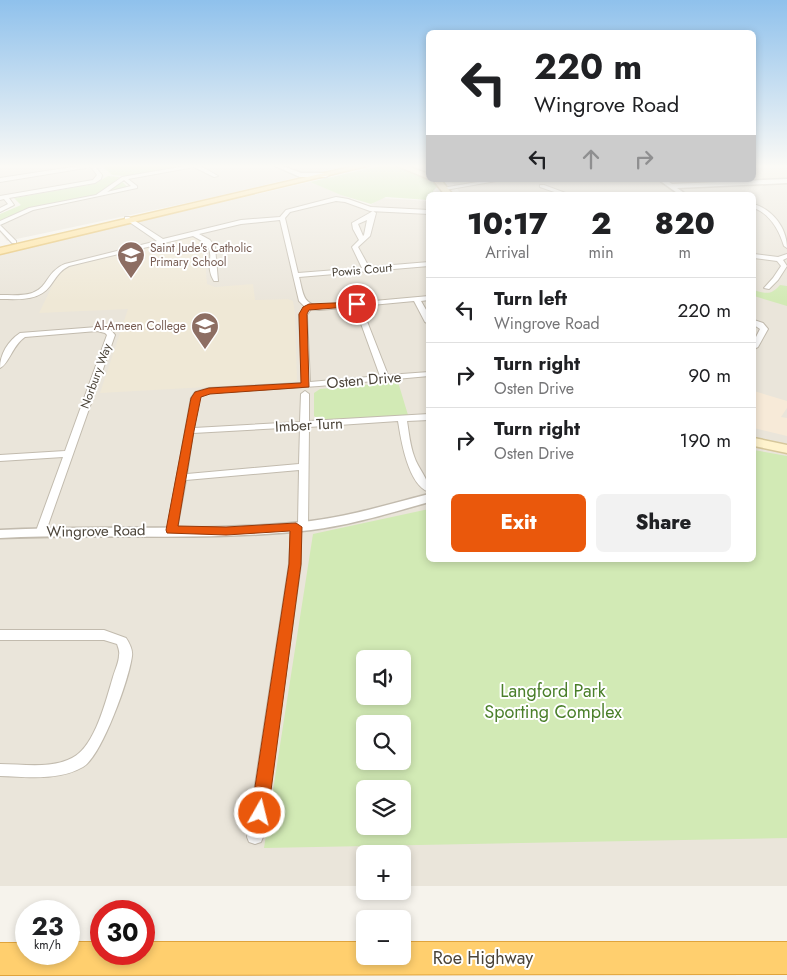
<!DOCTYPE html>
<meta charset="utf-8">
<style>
:root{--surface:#fff;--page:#f2f2f2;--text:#202124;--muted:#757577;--line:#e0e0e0;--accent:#ea580c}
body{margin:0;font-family:Jost,sans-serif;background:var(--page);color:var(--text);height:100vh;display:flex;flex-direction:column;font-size:19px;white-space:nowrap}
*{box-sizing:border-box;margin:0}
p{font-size:16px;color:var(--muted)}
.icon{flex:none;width:28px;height:28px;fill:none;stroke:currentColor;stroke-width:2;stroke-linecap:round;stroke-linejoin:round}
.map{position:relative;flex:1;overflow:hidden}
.panel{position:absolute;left:426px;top:192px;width:330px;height:370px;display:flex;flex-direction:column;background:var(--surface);border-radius:8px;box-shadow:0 2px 8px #0003}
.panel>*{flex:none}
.hud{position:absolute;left:426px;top:30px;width:330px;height:152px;border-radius:8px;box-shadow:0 2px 8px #0003;background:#fff;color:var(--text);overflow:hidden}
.buttons{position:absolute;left:356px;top:650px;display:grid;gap:10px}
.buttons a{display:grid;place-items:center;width:55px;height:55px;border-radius:8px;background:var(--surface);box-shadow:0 2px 8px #0003;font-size:25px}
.speed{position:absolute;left:15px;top:900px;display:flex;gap:10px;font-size:25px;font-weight:700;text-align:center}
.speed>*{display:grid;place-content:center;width:65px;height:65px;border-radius:50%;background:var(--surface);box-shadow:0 2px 8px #0003;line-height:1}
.speed small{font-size:12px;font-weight:400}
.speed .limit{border:8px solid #d22;background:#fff;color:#111}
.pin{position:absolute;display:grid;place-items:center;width:42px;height:42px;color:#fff;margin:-21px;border:2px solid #fff;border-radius:50%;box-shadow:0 1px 5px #0007}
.me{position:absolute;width:55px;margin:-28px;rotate:8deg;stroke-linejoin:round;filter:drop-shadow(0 0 4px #0008)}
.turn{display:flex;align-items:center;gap:18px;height:105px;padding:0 25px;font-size:22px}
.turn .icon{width:65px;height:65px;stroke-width:2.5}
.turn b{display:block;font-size:35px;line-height:42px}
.lanes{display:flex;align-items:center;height:48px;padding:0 25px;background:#0003;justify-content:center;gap:25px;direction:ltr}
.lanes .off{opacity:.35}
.eta{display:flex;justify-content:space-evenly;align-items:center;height:85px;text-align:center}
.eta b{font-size:30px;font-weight:800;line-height:35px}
.cta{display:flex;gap:10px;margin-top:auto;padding:10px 25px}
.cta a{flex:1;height:58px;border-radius:8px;background:var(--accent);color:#fff;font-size:20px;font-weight:800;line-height:58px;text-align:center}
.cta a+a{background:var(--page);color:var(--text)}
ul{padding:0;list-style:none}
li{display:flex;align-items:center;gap:15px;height:65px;padding:0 25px;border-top:1px solid var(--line)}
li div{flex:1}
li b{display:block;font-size:19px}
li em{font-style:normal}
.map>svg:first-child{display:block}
.residential{fill:#eae5da;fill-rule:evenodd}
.commercial{fill:#f7ead8}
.education{fill:#efe8d6}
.green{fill:#d2eab5;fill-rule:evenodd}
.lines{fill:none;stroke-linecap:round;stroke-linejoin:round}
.minor-casing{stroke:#c2bbae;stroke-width:2}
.tertiary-casing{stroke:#c2bbae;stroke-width:3}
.secondary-casing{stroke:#d6c79b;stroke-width:3}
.primary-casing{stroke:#e6c16a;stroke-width:3}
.motorway-casing{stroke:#e0a43c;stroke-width:2}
.minor{fill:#fff;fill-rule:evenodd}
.tertiary{fill:#fff;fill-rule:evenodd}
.secondary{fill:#fff3cd;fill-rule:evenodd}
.primary{fill:#ffe39c;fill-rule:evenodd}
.motorway{fill:#ffcf6e;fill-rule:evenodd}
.route{fill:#ea580c;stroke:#983908}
.labels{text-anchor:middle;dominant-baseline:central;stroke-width:4;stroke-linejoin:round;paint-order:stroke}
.far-education-label{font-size:12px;fill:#785e54;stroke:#fff;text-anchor:start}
.far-street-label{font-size:12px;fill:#4b4439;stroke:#fff}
.street-label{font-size:15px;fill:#4b4439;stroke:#fff}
.near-park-label{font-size:18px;fill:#4a7f2a;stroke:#fff}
.near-street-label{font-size:18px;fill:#4b4439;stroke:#fff}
</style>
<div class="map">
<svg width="787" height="980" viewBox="0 0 787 980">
<rect width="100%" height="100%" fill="#f6f3ec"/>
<path class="residential" d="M0,165H96L104,177L92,183L10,197L13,204L0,210Z
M205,165H348L201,200L7,241L0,232V221L33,206L131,188L120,178Z
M754,165H787V886H403L402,854H365V886H0V254L310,182L369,206L381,198L429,201V560H754V195H461L455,185L448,180H754ZM365,659H402V696H365ZM365,724H402V761H365ZM365,789H402V826H365Z"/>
<path class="commercial" d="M754,391L787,401V408L781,417L787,418V436L754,428Z"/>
<path class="education" d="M754,165H787V179L754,180Z
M189,237L194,238L204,244L207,284L215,287L253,284L255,300L288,299L293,301L295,313L297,380L294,382L100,393L128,309L39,313L58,274L65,269L80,264Z"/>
<path class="green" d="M101,165H188L125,176L112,175Z
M384,165C403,167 422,175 438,186L433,191L434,195H429V200L386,197L371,204L341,195L310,182Z
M108,176L120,177L115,181H121L129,188L33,207L0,222V214L21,205L14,198L94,184Z
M780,285L787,286V306L754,296V290C767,294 771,295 780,285Z
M398,382L408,415L320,420L314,416V393L320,389Z
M754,450L787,456V838L264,848L313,534L429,509V560H754ZM365,659H402V696H365ZM365,724H402V761H365ZM365,789H402V826H365Z"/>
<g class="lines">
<g class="minor-casing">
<path id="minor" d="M85,165H94L102,175L101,179L95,183L9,198L14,205L0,212V208L8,204L4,199L0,200V196L93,180L97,175L91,167L0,182V178Z
M191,165H199L218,176L214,177L194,167L128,179L137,186V188L33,210L0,225V221L29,208L96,195L122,177ZM124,180L131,186L107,192Z
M489,180H502L445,190L442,188Z
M540,185H544L571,195H563L540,187Z
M336,197L348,199L371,207L429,210V214L370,211L345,202L336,201L290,212L285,218L298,273L362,268L352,247L359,240L353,229L352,223L373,211L376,213L370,236L358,247L369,267L429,262V266L299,277C303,291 302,304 319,306L429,296V300L421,301L429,315V324L425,322L414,301L361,306L388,375L429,372V376L319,386L209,393L201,396L199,398L194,428L300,422L301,394L305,391L309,394V421L429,414V420L407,421C409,433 410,445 414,456C418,469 429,478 429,492C408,485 401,440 398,421L309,427L308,526L307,528L301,529V564L263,837L261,842L255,844L249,842L247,837L289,564L291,527L292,525L298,524L299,470L186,480L177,530L172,533L167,530L191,398L195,392L209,388L302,383L299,315L305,307L299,301L280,220L241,224L199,234L210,240L215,247L218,281H214C201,259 224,252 193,236L69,266C59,271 56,278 50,286C38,302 17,299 0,299V295C16,295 35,298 45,283C51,274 55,268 65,264L157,241L125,219V217H129L163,239L241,220L280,217L286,210ZM367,220L364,235L363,236L358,224ZM355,307L380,376L310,382L307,315L311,309L319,310ZM300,427L299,464L187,474L193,433Z
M754,204C773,210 787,228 787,248L784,246C779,230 770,214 754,208Z
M0,225L16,241V243H12L0,230Z
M754,254L778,257L787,254V258L783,260L787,266L778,280L769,289L764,288L773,278L781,266L777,261L754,258Z
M754,320L763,323L768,329L758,347L754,349V341L760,329L754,325Z
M97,327L110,329L115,335L46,531L45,533H37L36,531L63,457L0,461V455L65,451L107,335L105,333L97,331L25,337C12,346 9,364 0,368C0,354 8,341 20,333Z
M0,630H104L126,638C129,642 133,650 132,656C129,679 102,756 83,767C59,781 27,777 0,776V764C22,764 52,769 72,758C95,747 106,700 113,677C115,670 119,662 119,655C120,652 118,647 117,644L104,640H0Z"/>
</g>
<g class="tertiary-casing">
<path id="tertiary" d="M273,165H280L301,173H326L329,175L326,177H300Z
M787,179V183L677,188L687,195H680L659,180H666L672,184Z
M429,494V502C390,513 351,525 311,530C208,542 103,533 0,538V530C103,524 208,533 311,521C351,516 390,504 429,494Z"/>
</g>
<g class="secondary-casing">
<path id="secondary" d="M395,165H404L429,174V179Z
M433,180H441L453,195H445Z
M754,438L787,445V453L754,446Z"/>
</g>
<g class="primary-casing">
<path id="primary" d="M359,165H371L0,254V248Z"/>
</g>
<g class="motorway-casing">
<path id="motorway" d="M69,942H101V954H144V942H365V956H402V942H787V974L0,975V943H26V954H69Z"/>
</g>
<use href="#minor" class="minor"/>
<use href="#tertiary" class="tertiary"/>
<use href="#secondary" class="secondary"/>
<use href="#primary" class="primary"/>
<use href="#motorway" class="motorway"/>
</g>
<linearGradient id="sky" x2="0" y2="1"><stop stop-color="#8fc1ec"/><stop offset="0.55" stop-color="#fbfaf6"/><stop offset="1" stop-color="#fbfaf6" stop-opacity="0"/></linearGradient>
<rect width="787" height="302" fill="url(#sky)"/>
<path class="route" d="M357,302L361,304L360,306L309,310L307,314L309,387L210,394L201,397L194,431L178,526L226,527L296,523L302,527L301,564L268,813L266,819L260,821L254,819L251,813L289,564L290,531L226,535L167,533L166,530L191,398L195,392L209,388L301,383L299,314L303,307L309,304Z"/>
<defs>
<g id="school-pin" transform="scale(1.4375)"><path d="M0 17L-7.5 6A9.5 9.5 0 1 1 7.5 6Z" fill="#8d6e63" stroke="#fff"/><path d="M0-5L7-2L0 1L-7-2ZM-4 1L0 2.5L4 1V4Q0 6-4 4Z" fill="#fff"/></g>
</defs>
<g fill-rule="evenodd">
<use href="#school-pin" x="131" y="255"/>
<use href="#school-pin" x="205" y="326"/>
</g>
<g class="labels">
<g class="far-education-label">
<text x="150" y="248">Saint Jude's Catholic<tspan x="150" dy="14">Primary School</tspan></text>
<text x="186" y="326" text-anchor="end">Al-Ameen College</text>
</g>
<g class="far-street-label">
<text transform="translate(362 270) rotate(-5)">Powis Court</text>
<text transform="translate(96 376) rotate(-70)">Norbury Way</text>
</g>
<g class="street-label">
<text transform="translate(364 380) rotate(-5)">Osten Drive</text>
<text transform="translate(309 425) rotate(-3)">Imber Turn</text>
<text transform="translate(96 531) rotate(-1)">Wingrove Road</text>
</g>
<g class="near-park-label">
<text x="553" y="691">Langford Park<tspan x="553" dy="21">Sporting Complex</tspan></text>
</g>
<g class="near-street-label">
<text x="483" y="958">Roe Highway</text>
</g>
</g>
</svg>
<div class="buttons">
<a><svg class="icon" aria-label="sound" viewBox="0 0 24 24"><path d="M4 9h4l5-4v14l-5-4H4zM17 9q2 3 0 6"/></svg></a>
<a><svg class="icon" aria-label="search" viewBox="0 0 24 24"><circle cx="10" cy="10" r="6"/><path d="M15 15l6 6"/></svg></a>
<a><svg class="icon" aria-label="layers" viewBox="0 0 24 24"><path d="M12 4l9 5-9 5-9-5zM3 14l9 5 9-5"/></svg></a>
<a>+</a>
<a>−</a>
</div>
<div class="speed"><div>23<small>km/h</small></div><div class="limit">30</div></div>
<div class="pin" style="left:357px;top:304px;background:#d93025"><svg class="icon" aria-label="arrive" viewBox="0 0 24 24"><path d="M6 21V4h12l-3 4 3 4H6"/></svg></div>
<svg class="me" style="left:260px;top:813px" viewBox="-20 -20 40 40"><circle r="17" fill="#ea580c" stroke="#fff" stroke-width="3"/><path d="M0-11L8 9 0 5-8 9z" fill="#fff"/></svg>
<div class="hud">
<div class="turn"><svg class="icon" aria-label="left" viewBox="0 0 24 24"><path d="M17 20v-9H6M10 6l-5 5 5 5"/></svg><div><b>220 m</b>Wingrove Road</div></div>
<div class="lanes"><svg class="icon" aria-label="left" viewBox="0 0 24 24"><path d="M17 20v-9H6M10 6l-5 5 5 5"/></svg><svg class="icon off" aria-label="ahead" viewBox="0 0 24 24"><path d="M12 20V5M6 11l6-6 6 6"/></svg><svg class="icon off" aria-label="right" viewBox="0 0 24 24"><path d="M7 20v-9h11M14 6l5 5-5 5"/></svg></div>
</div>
<section class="panel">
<div class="eta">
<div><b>10:17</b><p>Arrival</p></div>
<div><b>2</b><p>min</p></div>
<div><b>820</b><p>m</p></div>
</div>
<ul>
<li><svg class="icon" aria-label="left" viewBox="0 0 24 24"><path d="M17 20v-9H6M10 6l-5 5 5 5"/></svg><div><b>Turn left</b><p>Wingrove Road</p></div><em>220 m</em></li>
<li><svg class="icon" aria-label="right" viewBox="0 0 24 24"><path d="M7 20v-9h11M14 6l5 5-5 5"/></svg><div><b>Turn right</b><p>Osten Drive</p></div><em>90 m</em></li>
<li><svg class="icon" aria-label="right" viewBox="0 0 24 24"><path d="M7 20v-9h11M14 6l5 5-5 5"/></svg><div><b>Turn right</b><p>Osten Drive</p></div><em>190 m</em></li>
</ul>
<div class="cta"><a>Exit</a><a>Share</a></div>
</section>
</div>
